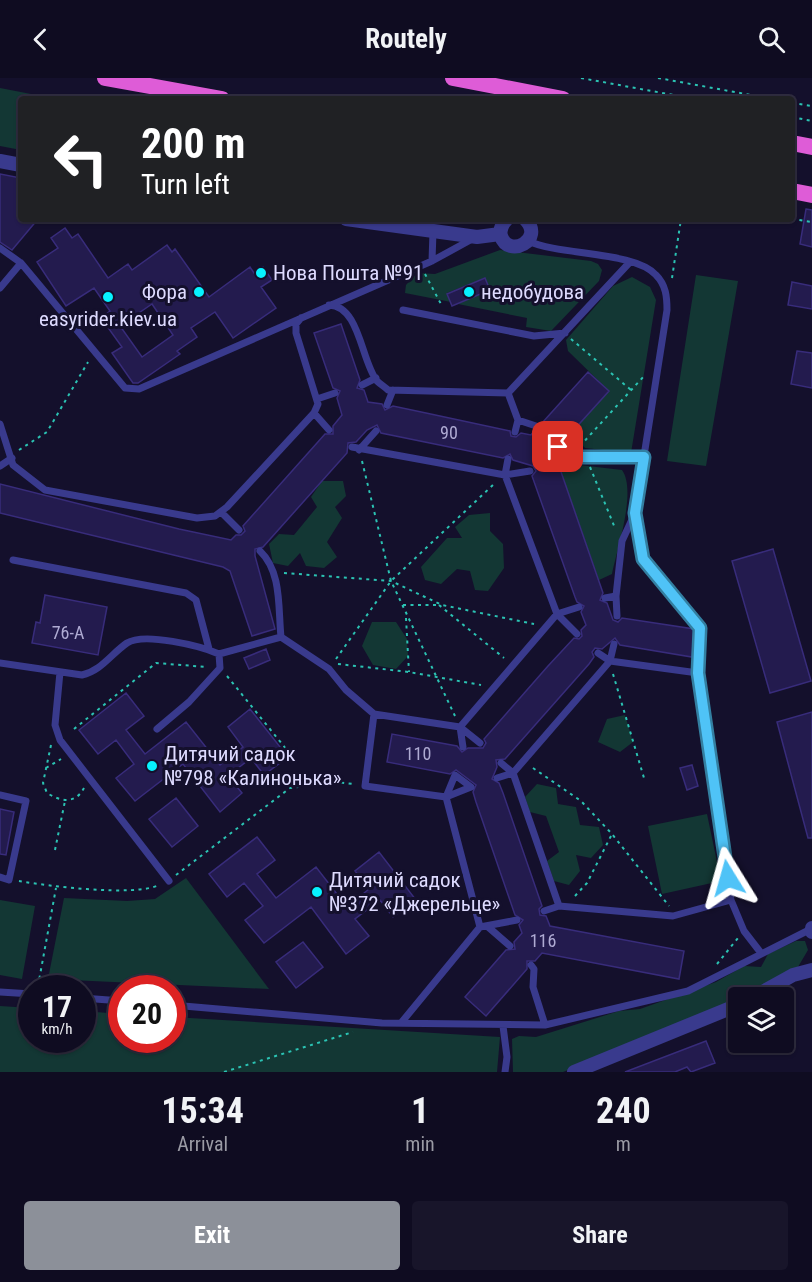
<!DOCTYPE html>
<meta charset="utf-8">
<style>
:root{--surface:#0f0c21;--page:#18152a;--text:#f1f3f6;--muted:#9b9ba5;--line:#2f2c3f;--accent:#8c9099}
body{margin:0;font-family:"Roboto Condensed",sans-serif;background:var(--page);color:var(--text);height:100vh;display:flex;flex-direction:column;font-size:22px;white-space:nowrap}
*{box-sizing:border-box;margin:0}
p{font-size:20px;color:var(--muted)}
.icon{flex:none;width:33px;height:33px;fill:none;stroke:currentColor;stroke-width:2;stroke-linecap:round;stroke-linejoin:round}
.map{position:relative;height:994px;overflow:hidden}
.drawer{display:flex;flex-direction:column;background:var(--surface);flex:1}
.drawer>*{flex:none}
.top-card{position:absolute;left:18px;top:18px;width:777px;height:126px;border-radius:6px;box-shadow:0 2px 4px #0004,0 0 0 2px var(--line);background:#202124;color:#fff;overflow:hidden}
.controls{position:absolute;left:728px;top:909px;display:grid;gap:12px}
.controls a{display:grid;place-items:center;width:66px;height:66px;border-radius:6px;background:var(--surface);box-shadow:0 2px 4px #0004,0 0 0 2px var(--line);font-size:30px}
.speed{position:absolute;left:18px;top:897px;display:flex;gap:12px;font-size:30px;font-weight:700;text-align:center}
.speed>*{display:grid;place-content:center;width:78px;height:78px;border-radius:50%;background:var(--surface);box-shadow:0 2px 4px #0004,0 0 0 2px var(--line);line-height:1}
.speed small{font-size:15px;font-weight:400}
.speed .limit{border:9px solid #d22;background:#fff;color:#111}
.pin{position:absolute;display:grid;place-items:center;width:51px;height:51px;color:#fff;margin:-26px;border-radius:12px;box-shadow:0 3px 9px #0006}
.me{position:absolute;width:66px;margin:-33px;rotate:352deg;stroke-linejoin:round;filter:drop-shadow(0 0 4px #0008)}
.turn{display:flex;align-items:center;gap:21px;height:126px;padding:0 24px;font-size:27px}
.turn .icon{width:78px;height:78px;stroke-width:2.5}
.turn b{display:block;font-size:42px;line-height:51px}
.eta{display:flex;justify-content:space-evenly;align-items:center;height:102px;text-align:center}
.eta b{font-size:36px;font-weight:700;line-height:42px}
.button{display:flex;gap:12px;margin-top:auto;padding:12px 24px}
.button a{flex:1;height:69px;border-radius:6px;background:var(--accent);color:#fff;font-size:24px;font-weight:700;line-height:69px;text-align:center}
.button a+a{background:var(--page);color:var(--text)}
header{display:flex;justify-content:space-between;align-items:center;height:78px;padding:0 24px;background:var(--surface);font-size:27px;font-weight:700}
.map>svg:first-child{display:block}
.green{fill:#133734}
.building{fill:#231b4e;stroke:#382c7b;stroke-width:1.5;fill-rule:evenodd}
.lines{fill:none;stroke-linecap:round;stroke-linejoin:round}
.path{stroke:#2bc3b3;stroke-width:2;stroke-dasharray:3 4.5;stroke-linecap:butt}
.service{stroke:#393a8d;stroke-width:7}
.minor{stroke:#393a8d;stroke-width:14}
.trunk{stroke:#de5cd7;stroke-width:16}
.route-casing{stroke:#337fa1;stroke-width:15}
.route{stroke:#4fc3f7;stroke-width:10}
.poi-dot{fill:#07f2ff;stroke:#14102c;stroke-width:2}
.labels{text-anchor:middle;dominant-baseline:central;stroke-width:6;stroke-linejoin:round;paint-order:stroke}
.number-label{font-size:18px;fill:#afabd3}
.poi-label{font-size:21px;fill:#dedbff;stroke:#14102c;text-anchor:start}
</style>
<header><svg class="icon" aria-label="back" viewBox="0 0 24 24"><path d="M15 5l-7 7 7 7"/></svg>Routely<svg class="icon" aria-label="search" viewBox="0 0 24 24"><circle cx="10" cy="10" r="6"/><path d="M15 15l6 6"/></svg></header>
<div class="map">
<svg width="812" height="994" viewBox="0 0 812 994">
<rect width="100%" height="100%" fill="#14102c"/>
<path class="green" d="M0,10L57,21H21V72L0,68Z
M500,172L591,183L598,186L602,192L599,203L551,253L526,249L527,240L458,226L490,212L485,200L447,215L451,224L405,215L406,207L417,195L435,196Z
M696,197L738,203L706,388L667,383Z
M632,199L650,209L656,222L631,375L585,370L571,355L609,313L568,273L566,262L613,208Z
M571,386L622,392C637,413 617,471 612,496L599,502L560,391Z
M322,403H343L346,418L335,429L342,440L327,464L337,479L324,490L306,488L300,475L288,488L273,485L269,466L279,456L294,457L317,429L311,419Z
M490,435V453L503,466L504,490L488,513L475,512L470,493L457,491L441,506L425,502L421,489L447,460H462L455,449L469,437Z
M372,544H396L407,561L408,578L396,591L373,587L362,568Z
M625,637L633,664L620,674L598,664L607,641Z
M537,706L556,710L558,726L576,729L580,747L599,749L603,767L591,780L576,777L580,793L569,807L554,803L547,783L559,774L546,738L530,734L525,719Z
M707,736L721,803L662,816L648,748Z
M186,800L269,911L48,901L64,820L127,823L155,821Z
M0,822L35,828L22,901L0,897Z
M796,863H805L808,872L798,889L744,919L738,920L735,925L563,994H513L512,961L519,958L536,959L619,933L640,931L716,904L744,888L761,889L768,876Z
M0,928L31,930L32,962H82L83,933L121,936L122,962H172L173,939L500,959L497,994H0Z"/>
<path class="building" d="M0,96L21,100V141H38L12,172L0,164Z
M806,131L812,132V169L800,166Z
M65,150L72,160L78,156L108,200L128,186L132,192L167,167L172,174L175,171L209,219L250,189L254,195L263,189L272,202L261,209L276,230L233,260L215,234L191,250L197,259L177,273L180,276L138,305H133L112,275L122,269L101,240L110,233L94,210L66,228L37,184L58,170L51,160ZM152,226L173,257L142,279L120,248Z
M485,200L490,212L452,228L447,216Z
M792,204L812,208V231L788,227Z
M341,246L360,302L357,310L364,312L368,324L382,326L385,332L393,328L426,335L510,353L511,358L516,359L521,355L531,357L534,353H543L542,345L588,294L609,313L562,365H554L555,378L552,385L559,388L603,515L600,522L607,525L613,542L618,544L622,540L694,551L692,579L620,567L615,560L602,571L595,570L592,574L594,579L589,586L505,681L496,682L497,689L492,701L499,705L503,715L542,828L539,831L540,837L546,838L550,848L684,873L679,901L542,875L535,883H527V891L486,938L465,919L506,872L515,871L514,864L522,855L519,847L523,842L515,837L476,724L473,714L476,707L456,692L450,696L387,684L392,656L457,668L462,674L468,670H483L486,665L484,661L548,588L574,560L579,561L582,558L581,552L586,547L581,534L584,528L577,524L575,519L532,398L536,393L533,388L513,382L510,376L503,380L381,355L377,347L367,352L356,364L348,365L347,375L263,469L255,471V478L275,551L252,558L230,493L223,489L0,435V406L179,451L231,462L236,457H241L245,453L243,448L325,356H333V348L342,337L337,320L340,313L333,310L314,255Z
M797,273L812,275V310L791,306Z
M773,471L811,603L770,615L732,483Z
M45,517L107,529L98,577L32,565L36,544L40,545Z
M266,571L270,582L249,591L244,580Z
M126,615L144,638L126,652L145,676L186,644L220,687L243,669L228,649L250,631L288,679L264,697L251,680L228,698L242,715L220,734L183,686L135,723L116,700L134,686L116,662L98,676L79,652Z
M812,634V760H808L777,644Z
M692,687L698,708L687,712L680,690Z
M176,720L198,748L172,769L149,741Z
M0,731L14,734L6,777L0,776Z
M257,759L275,782L257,796L276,820L316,789L347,829L369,811L355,793L379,774L416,822L393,839L380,822L355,841L369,858L346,876L311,829L264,865L245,842L263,828L244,805L227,819L209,796Z
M303,864L323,889L296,910L276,884Z
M706,963L715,985L691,994L687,989L675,994H625Z"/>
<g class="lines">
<path class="path" d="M581,0L695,21
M658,0L773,21
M792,25L812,28
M792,39L812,43
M792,141L812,144
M425,196L442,228
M672,200L681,141
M571,261L631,312
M580,368L645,297
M19,372L47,354L88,284
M362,383L391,503L455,638
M590,389L615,450
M284,495L391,503L442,527L534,546
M403,527H439
M439,527L504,580
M406,540L409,594
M336,581L391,503L494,406
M338,586L409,594L481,607
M613,596L644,700
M227,598L295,682
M74,651L156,585L207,589
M51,667L43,705L47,715C60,723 75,727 84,710
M46,690L61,681
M533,690L581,723L612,756L669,828
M55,772L65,723
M176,797L290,710L337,704L353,706
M19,803C48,808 134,819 159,807
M575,818L587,805L612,756
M717,886L738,860
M38,908L56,810
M224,994L353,954"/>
<path class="service" d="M528,163C561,178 634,173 656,197C666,207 667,219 667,232L635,435L622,463L616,518L605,520
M0,170L21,185L0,210
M432,183L433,154
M21,185L125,310L139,311L432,183L474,160
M329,227C360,228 361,283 377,303C380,306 385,309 388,312L508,315L630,184
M403,232L534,258L565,255
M362,307L376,300
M508,315L518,342L515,354
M317,321L335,315
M387,327L393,312
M314,335L329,352
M518,342L539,349
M0,346L13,387L45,412L197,440L215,438L227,429L314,335L318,326L296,255V246L301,240
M352,369L505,397L557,536L577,556
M558,369L567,379
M359,372L376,353
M508,381L505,397L530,393
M557,383L567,379H643
M0,388L12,380
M221,434L239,452
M635,435L643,481L700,550L698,595L731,822L744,853L761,875
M260,473C282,494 278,530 281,559L329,591L346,612L374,636
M13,482L186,515L196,522L209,571
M616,518L617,538
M614,566L610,583L513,695L559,828L673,838L731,822
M598,575L610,583L698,595
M219,576L281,559
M0,585L82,597C101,593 111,576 127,565C144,554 201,568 219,576L220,590L189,624L157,651
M60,594L55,647L60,662L169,803
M460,649L480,665
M460,649L463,669
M501,685L513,695
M497,700L513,695
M0,717L26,723L9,802L0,799
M446,719L455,697L471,709
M446,719L471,709
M544,833L559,828
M487,848L510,868
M480,849L517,842
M531,887L534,891L533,909L545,947
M0,914L32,916
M82,920L122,923
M172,927L382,945L545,947L688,913L811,851
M401,945L480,849L446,719L365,708L374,636L460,649L557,536L579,529
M503,948L507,979L505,994"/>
<path class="minor" d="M0,83L21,87
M346,141L477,159L500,156
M507,141C502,146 499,151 501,158C508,181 546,162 525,141
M812,850V854
M752,920L793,897L812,892
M574,994L738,927"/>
<path class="trunk" d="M105,0L222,21
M453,0L563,21
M792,65L812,69
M792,113L812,117"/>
</g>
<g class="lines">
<g class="route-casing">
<path id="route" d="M558,369L567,379H644L635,435L643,481L700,550L698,595L728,800"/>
</g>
<use href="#route" class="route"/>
</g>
<g class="poi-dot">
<circle cx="261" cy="195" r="6"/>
<circle cx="199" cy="214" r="6"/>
<circle cx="469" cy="214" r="6"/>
<circle cx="108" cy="219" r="6"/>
<circle cx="152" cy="688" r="6"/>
<circle cx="317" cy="814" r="6"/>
</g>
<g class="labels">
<g class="number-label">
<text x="449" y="354">90</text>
<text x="68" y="554">76-А</text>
<text x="418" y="675">110</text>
<text x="543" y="862">116</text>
</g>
<g class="poi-label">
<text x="273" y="195">Нова Пошта №91</text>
<text x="187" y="214" text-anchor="end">Фора</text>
<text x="481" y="214">недобудова</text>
<text x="108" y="241" text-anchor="middle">easyrider.kiev.ua</text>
<text x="164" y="676">Дитячий садок<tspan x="164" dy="24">№798 «Калинонька»</tspan></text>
<text x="329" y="802">Дитячий садок<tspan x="329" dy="24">№372 «Джерельце»</tspan></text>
</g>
</g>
</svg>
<div class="controls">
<a><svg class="icon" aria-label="layers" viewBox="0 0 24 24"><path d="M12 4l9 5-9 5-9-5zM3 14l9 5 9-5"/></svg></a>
</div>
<div class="speed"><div>17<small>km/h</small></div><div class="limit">20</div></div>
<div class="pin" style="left:558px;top:369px;background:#d93025"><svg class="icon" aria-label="arrive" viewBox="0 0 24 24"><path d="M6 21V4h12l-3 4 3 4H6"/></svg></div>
<svg class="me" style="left:728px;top:800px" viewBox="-20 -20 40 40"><path d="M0-17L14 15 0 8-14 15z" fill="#4fc3f7" stroke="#fff" stroke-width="4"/></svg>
<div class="top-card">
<div class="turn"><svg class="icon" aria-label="left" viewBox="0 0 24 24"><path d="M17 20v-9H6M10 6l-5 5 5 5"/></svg><div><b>200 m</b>Turn left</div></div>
</div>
</div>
<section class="drawer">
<div class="eta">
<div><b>15:34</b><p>Arrival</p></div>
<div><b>1</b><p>min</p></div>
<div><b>240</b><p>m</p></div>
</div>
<div class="button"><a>Exit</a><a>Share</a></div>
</section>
